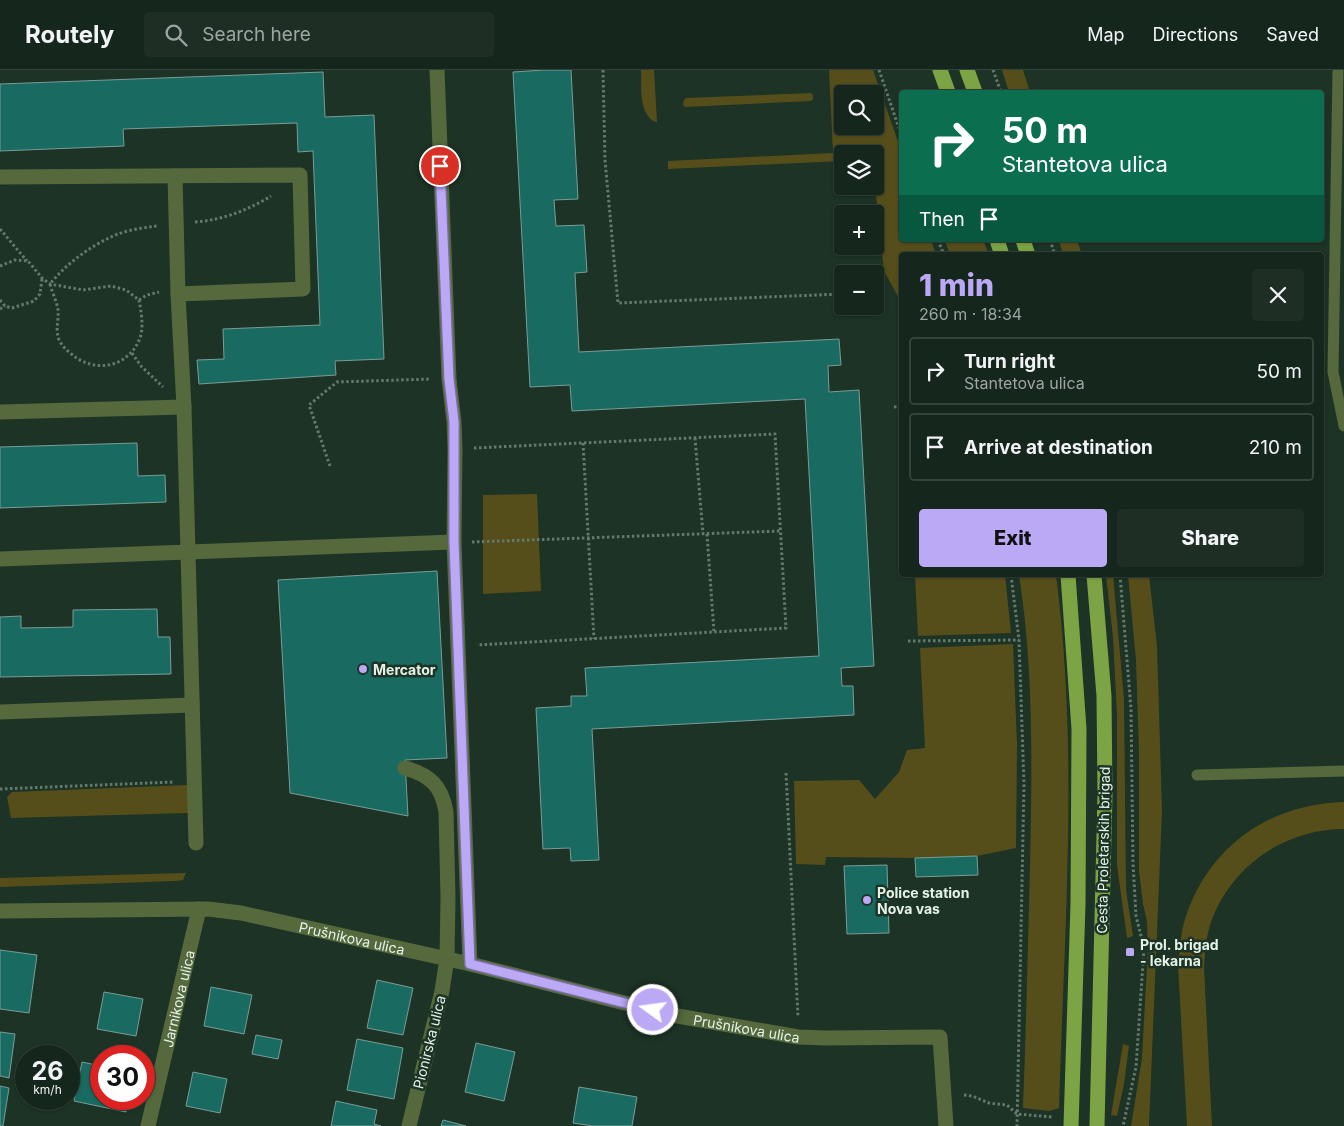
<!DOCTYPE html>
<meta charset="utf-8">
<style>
:root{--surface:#15261c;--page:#1e2e25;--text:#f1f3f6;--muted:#9da5a3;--line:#34433b;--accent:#bca9f5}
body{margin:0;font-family:Inter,sans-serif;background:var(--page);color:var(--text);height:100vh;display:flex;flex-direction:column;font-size:19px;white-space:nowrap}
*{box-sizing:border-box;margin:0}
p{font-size:16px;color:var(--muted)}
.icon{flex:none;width:28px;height:28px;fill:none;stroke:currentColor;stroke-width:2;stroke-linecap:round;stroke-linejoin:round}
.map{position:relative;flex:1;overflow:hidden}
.side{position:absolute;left:899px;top:182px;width:425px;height:325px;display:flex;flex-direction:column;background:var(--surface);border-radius:5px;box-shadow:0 1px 4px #0004,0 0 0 1px var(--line)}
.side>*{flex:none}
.banner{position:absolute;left:899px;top:20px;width:425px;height:152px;border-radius:5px;box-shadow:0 1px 4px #0004,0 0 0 1px var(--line);background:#0b6e4f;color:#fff;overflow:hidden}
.tools{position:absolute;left:834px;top:15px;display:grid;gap:10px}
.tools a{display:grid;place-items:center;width:50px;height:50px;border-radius:5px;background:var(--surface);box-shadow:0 1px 4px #0004,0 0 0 1px var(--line);font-size:25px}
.speed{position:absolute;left:15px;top:975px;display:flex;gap:10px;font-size:25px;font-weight:700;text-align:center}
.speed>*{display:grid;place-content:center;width:65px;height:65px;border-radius:50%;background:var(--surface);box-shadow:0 1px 4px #0004,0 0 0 1px var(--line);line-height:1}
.speed small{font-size:12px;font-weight:400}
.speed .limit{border:8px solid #d22;background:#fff;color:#111}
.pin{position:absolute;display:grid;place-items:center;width:42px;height:42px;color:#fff;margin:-21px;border:2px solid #fff;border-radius:50%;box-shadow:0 1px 5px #0007}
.me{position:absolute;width:55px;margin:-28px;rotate:284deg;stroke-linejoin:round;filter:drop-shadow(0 0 4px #0008)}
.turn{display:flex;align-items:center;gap:18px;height:105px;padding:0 20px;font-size:22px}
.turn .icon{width:65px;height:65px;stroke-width:2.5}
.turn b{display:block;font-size:35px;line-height:42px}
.then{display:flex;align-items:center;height:48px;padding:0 20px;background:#0003;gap:10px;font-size:19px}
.round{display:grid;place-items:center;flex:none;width:52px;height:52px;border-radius:5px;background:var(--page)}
.summary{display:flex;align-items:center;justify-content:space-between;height:85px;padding:0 20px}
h1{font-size:30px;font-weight:800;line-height:38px;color:var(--accent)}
.button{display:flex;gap:10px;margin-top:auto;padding:10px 20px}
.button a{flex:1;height:58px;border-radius:5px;background:var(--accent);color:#111;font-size:20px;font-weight:800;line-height:58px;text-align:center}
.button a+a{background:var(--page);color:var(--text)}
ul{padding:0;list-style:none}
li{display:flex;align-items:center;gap:15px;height:68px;margin:0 10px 8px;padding:0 10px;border:2px solid var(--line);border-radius:5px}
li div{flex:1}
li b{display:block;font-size:19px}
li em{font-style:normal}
header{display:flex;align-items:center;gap:30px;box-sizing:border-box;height:70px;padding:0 25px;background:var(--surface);border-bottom:1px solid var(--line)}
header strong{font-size:24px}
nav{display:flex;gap:28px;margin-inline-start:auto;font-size:18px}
.search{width:350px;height:45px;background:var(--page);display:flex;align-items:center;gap:12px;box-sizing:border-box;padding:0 18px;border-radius:5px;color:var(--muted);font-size:19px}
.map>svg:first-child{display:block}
.green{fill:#564e1a;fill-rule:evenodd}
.building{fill:#196b62;stroke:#7a9c97}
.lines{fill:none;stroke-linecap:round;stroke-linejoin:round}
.path{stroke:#65796c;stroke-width:3;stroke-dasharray:2.5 2.5;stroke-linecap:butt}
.lane{stroke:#55693d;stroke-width:11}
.street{stroke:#55693d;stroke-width:15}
.primary{stroke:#7da444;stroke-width:15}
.route-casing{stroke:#7a6e9f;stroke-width:12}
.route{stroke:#bca9f5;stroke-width:9}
.poi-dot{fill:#bca9f5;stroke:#1c3325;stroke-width:2}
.labels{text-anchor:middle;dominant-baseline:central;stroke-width:5;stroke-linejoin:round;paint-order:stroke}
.poi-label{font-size:14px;font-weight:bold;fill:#e4f2e8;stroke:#1c3325;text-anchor:start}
.street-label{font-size:14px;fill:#e4f2e8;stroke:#1c3325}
</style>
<header>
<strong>Routely</strong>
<div class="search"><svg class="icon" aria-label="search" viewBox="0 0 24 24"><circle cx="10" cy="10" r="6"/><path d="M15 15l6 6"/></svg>Search here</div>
<nav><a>Map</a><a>Directions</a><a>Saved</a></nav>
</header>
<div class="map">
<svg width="1344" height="1056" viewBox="0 0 1344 1056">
<rect width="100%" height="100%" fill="#1c3325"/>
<path class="green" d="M641,0H654L657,52L653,51C638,39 642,17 641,0Z
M829,0H873L901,80V170H931L936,185H901V232L884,201L875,116V84H842V91L668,99V91L833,83ZM842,24H875V56H842Z
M1002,0H1023L1030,22H1009Z
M811,23L813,25V29L811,31L685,37L683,35L684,30L686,28Z
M945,170H983L989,185H950Z
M1059,170H1077L1082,185H1063Z
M537,424L541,521L483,524V425Z
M915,505H1005L1011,563L918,566Z
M1019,505H1056C1079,682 1064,861 1059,1038L1049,1041L1023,1038C1026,958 1028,877 1030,796C1032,700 1034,600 1019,505Z
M1106,505H1113L1124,629L1126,820L1133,866L1127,868L1117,795V645L1113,567Z
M1128,505H1149L1157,576L1162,740L1149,1056H1131L1142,988L1148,878L1147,851L1143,834L1139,801V682L1136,590Z
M1013,574L1017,674L1016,778L977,786L915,788L826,787L825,795L796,794L794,711L859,710L875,729L899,702L907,680L925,678L920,578Z
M188,715V743L11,748L7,727L12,722Z
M1344,732V759C1285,759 1231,796 1211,852C1206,867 1205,882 1204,898L1212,1056H1187L1178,895C1180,877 1181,859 1187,843C1212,774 1271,734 1344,732Z
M186,803L183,810L176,811L0,817V808Z
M1123,974L1129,976L1124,1014L1117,1046L1111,1045Z"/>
<path class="building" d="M544,0H571L578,129L554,130L556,156L584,155L587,202L575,203L579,282L839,269L841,295L828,296L829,322L859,320L874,596L841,598L842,616H853L854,645L592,659L599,790L571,791L570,778L543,779L536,638L571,636V626H587L585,598L819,586L805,329L572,341L570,315L530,317L513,2Z
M323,2L325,47L374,45L384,289L335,291L336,305L199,314L197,290L224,289L223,259L320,255L313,81L298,82L297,53L123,59L124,76L0,81V14Z
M137,373L138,406L165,405L166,432L0,438V377Z
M437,501L447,688L405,690L408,746L290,723L278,510Z
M157,539L158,567H170L171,604L0,607V547L21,546V558L73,557V540Z
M977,786L978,805L916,807L915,788Z
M887,795L889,863L847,864L844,796Z
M0,880L37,885L29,943L0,939Z
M377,910L413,918L403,965L367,958Z
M211,917L252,925L244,964L204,956Z
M104,922L143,929L136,966L97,959Z
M0,962L15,964L9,1008L0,1006Z
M256,965L282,970L278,989L252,984Z
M357,969L403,978L394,1029L347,1020Z
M476,973L515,982L504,1031L465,1022Z
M82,992L101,996V1029H128L126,1042L74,1031Z
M193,1002L227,1009L220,1043L186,1036Z
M0,1016L9,1018L3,1056H0Z
M579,1017L637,1027L632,1056H593L573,1053Z
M336,1031L377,1040L374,1054L381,1056H331Z
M443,1050L466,1056H441Z"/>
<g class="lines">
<path class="path" d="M603,0L605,90L618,233L842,224
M879,0L901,64
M993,0L1001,22
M195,152C223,150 248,140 271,126
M0,159L27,191
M938,170L944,185
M1050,170L1055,185
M0,196L15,190L28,191L42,208L50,214L83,220L111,216L126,220L139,230C141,241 144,256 140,268C130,294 102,303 78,289C71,284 63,278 59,270C55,259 59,250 58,240C57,232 52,222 50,214C65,195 89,177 111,167C125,160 142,158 157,156
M0,230L5,236L12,238L34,231L40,224L42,209
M139,230L147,225L159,222
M0,239L5,236
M132,283L141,296L163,317
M894,337L901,336
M695,368L703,464
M583,373L594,569
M474,378L775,364L786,558L477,575
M330,396L309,335L337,312L431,309
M707,464L714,562
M472,472L780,461
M1011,505L1019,570L1024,715L1017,1056
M1120,505L1131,639L1133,793L1136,846L1144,878L1136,997L1123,1056
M908,571L1019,570
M786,703L798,947
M0,719L174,712
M964,1025L972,1026L989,1033L1007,1035L1017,1044L1052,1047"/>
<path class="lane" d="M1338,0L1333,302L1344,356
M1197,705L1344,701"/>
<g class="street">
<path d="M437,0L449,309L454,352L455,379L454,472L470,894"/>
<path d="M175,106L178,224"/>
<path d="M0,107L300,105L303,219L178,224L184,337L196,773"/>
<path d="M0,342L184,337"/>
<path d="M0,489L454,472"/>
<path d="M0,642L192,635"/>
<path d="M405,698C430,705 442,716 446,742L448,827L447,888L442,921L409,1056"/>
<path id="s1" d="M0,841L208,839L241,843L470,894L672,945L798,967L826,968L940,967L946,1056"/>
<path id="s2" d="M148,1056L199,839"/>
</g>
<path class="primary" d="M940,0L948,22
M967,0L975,22
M997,170L1002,185
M1023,170L1028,185
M1068,505L1079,659L1078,834L1071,1056
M1094,505L1104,626L1105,724L1097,1056"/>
</g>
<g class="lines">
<g class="route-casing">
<path id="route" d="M440,96L449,309L454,352V472L470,894L653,940"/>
</g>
<use href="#route" class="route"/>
</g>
<g class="poi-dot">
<circle cx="363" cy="599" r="5"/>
<circle cx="867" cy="830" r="5"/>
<rect x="1125" y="877" width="10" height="10" rx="2.5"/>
</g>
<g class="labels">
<g class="poi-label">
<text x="373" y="599">Mercator</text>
<text x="877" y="822">Police station<tspan x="877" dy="16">Nova vas</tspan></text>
<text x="1140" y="874">Prol. brigad<tspan x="1140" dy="16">- lekarna</tspan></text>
</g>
<g class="street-label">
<text transform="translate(1103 780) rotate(-89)">Cesta Proletarskih brigad</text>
<text stroke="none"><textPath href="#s1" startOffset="355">Prušnikova ulica</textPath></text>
<text stroke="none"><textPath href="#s2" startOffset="131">Jarnikova ulica</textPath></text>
<text stroke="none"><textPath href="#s1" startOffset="760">Prušnikova ulica</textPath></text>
<text transform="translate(429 972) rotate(-76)">Pionirska ulica</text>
</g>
</g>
</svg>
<div class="tools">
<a><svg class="icon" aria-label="search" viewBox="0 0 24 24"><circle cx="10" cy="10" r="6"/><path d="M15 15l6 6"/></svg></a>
<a><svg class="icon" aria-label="layers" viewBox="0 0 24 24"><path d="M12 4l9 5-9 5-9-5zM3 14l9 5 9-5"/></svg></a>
<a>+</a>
<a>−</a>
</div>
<div class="speed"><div>26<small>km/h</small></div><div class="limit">30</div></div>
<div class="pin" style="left:440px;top:96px;background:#d93025"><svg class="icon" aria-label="arrive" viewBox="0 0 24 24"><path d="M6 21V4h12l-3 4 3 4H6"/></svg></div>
<svg class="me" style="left:653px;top:940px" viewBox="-20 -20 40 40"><circle r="17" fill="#bca9f5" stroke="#fff" stroke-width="3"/><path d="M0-11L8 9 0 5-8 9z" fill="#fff"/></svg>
<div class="banner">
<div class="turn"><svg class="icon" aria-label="right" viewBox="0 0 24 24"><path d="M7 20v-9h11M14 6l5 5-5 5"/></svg><div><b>50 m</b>Stantetova ulica</div></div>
<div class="then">Then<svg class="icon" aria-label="arrive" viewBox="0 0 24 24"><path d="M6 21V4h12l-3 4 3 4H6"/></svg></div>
</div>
<section class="side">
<div class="summary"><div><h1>1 min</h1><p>260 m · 18:34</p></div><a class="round"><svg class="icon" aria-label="close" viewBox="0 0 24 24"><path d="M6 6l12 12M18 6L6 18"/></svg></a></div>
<ul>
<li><svg class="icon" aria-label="right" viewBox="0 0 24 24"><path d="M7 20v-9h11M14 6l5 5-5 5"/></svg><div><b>Turn right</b><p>Stantetova ulica</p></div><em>50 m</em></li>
<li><svg class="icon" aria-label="arrive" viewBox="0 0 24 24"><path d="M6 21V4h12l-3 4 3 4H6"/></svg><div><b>Arrive at destination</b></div><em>210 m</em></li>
</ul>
<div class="button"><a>Exit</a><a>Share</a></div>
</section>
</div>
